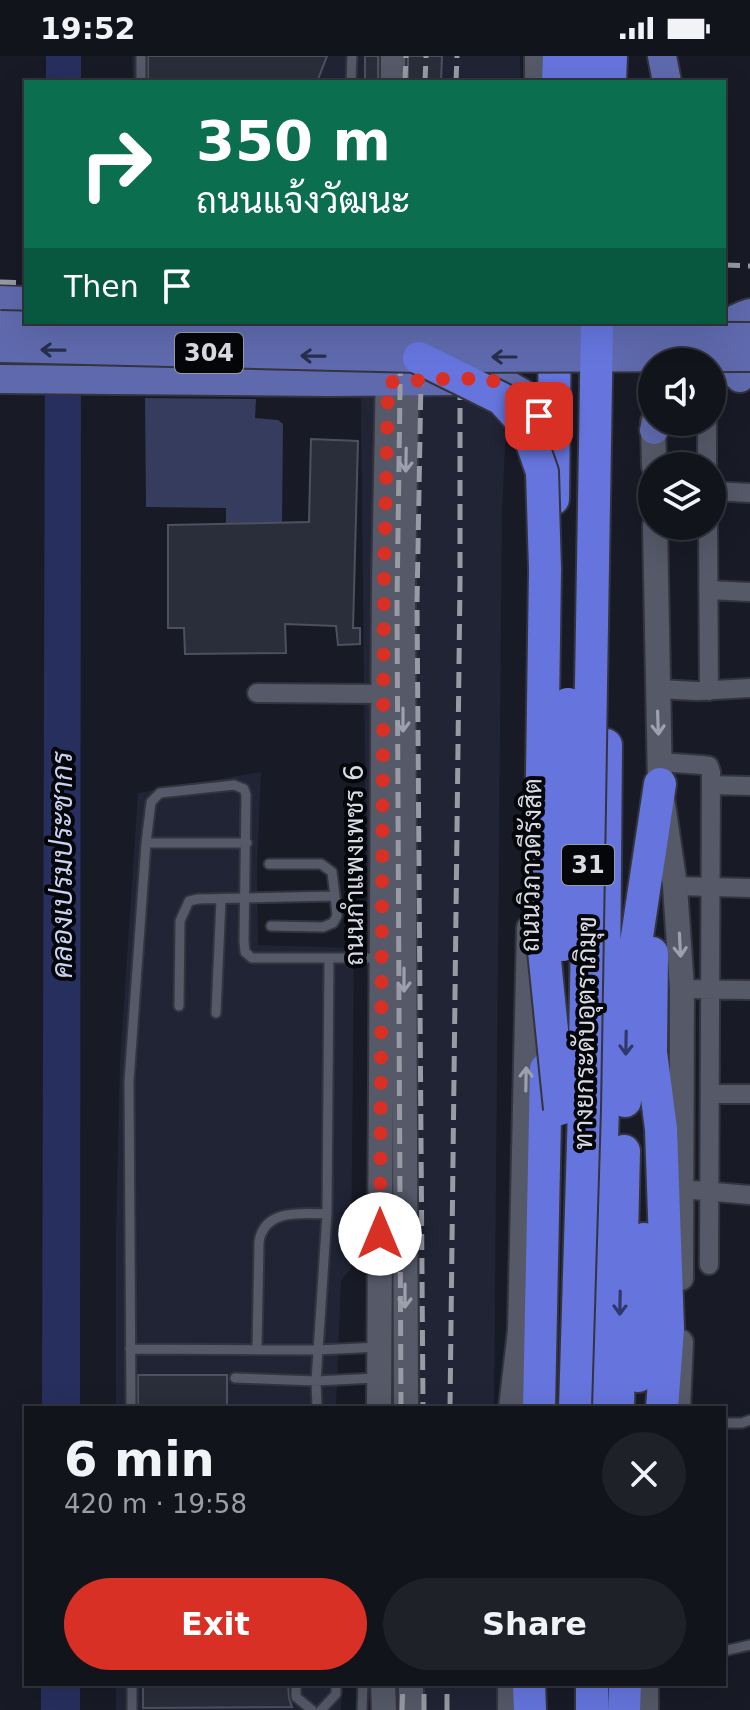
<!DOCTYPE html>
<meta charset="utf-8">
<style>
:root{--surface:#12141c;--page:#1f2129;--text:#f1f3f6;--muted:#9c9ea3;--line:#31333b;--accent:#d93025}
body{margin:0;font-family:"DejaVu Sans",Sarabun,sans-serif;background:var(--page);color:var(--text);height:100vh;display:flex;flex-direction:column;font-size:30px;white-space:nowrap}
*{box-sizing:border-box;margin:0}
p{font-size:26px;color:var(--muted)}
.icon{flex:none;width:44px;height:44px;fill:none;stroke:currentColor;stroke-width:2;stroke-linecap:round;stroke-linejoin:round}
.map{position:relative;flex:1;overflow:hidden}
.side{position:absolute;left:24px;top:1350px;width:702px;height:280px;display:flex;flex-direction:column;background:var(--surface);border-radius:0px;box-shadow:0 8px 32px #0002,0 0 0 2px var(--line)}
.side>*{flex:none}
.guide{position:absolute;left:24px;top:24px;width:702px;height:244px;border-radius:0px;box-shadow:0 8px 32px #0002,0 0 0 2px var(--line);background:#0b6e4f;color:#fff;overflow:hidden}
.controls{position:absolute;left:638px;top:292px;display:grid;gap:16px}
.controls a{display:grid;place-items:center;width:88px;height:88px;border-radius:50%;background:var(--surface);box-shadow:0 8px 32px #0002,0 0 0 2px var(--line);font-size:40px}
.pin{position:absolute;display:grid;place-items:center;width:68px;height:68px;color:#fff;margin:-34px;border-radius:16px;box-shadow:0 4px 12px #0006}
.me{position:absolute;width:88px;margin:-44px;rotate:0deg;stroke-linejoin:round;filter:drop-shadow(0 0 6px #0008)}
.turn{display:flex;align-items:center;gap:28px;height:168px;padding:0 40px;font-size:36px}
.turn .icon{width:104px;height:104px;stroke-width:2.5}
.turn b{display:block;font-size:56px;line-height:68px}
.then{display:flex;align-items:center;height:76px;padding:0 40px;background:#0003;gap:16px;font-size:30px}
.round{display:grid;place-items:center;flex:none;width:84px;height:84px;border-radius:42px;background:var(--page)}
.headline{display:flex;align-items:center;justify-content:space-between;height:136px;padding:0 40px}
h1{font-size:48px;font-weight:700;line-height:60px}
.action{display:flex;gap:16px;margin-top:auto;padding:16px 40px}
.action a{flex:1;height:92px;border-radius:48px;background:var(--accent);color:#fff;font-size:32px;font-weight:700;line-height:92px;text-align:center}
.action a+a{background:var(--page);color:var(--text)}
.status{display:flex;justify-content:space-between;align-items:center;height:56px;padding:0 40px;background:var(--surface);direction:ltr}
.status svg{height:22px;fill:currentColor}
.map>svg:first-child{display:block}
.built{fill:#202435}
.green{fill:#353c5d}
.water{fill:#272f5e}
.building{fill:#2a2d3a;stroke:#4d515f;stroke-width:2}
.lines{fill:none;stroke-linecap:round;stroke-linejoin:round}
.lane-casing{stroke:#33343e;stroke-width:13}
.street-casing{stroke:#33343e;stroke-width:22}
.secondary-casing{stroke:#33343e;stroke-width:28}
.primary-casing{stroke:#33343e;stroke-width:32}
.highway-casing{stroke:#33343e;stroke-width:36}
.lane{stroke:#555968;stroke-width:9}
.street{stroke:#555968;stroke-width:18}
.secondary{stroke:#555968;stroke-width:24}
.primary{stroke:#5f6aae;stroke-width:28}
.highway{stroke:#6575dd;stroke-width:32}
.rail{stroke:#989aa4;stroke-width:5;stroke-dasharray:16 8;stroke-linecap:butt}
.primary-bridge-casing{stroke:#33343e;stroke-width:32;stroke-linecap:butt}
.highway-bridge-casing{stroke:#33343e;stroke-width:36;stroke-linecap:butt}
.primary-bridge{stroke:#5f6aae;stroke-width:28}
.highway-bridge{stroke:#6575dd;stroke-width:32}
.oneway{stroke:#292e4c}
.oneway2{stroke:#9ea1ad}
.oneway3{stroke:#303869}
.route{stroke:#d93025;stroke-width:14;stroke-dasharray:0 25.2}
.labels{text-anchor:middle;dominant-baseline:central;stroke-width:8;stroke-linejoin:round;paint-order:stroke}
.shield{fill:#05060a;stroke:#9a9ca3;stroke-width:2}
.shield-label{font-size:24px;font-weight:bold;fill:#dadce5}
.street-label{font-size:26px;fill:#dadce5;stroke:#05060a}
.water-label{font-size:28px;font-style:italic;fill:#cad2f2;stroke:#05060a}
</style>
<div class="status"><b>19:52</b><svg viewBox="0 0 49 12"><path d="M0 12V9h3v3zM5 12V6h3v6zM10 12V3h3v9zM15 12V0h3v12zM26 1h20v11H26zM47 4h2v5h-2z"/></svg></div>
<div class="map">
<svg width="750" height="1654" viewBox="0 0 750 1654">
<rect width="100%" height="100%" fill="#181a26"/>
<path class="built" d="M132,0H359L360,3V0H520L521,26H133Z
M360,266H511L502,454L494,1352H372Z
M261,716L257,809L258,889L354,892L351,1212L341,1225L336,1352H116V1174L120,1006L138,737Z
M116,1628H342L341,1654H116Z
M375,1628H496V1654H375Z"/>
<path class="green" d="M145,342L256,343L255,362L278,364L283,368L282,468L226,469V452L146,451Z"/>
<path class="water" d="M46,0H81V26H46Z
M45,266H81L80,1352H42Z
M41,1628H80V1654H41Z"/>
<path class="building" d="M148,0H327L317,26H148Z
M365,0H378V25H365Z
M408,0H442L441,26H408Z
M311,383L358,385L353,572H360V588L338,589L336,570L285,568L286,597L185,598L184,572H168V469L309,466Z
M138,1319H227V1352H138Z
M143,1628H288L289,1642L292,1651L143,1652Z"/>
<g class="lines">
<g class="lane-casing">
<path id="lane" d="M141,26V0
M351,26L352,0
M146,787H247
M269,808H321L332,816L335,840
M179,950L180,865L189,845L198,843L335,840L337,860L333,867L323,871L271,870
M216,957L221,843
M130,1293L318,1294L379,1291
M257,1294L259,1186C264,1153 301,1157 327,1158
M235,1322L316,1325L376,1322
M131,1352L129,1025L146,787L151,746L160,737L234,729L244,733L246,739L244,885L245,896L252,902H378
M317,1352L316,1325L327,1158L329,902
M724,1367H742L750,1364
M724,1595L750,1589
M132,1628V1654
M296,1628V1641L312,1654
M321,1654L336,1638V1628
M362,1654L363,1628"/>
</g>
<g class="street-casing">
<path id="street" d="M707,366V410
M712,435L750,437
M708,470L709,635
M709,534L750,536
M658,633L697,635L750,632
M257,637L383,638
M660,706L702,709L709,710L711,716L709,1209
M711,729L750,730
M675,830L750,832
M682,933L750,934
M710,1038H750
M681,1133L750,1139"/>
</g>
<g class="secondary-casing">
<path id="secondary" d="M537,0V26
M393,26V0
M653,366L654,410
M655,470L660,728L675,830L682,933L681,1222
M379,1352L384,529L388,308
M406,1352L403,528L407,306
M511,1352L520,1275L529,872
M678,1352L681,1286
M383,1628L384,1654
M411,1628V1654
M510,1628V1654
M646,1654V1628"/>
</g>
<g class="primary-casing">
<path id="primary" d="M662,0L667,26
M0,244L26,245
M740,322C714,300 713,267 750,257
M0,323L328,326L458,325L480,322L508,329L522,337L539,360
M654,374L657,366"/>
</g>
<g class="highway-casing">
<path id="highway" d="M558,26L559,0
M581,26L582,0
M610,26L611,0
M553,443L555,266
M652,897L651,996L661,1073L668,1272L662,1352
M625,1045L630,927L660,728
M638,1320L644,1252V1183
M539,1352L546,1013
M593,1352L603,1052L606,689
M618,1352L624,1095
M529,1628L530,1654
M592,1654V1628
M624,1654L625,1628"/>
</g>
<use href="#lane" class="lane"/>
<use href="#street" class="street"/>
<use href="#secondary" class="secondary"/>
<use href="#primary" class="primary"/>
<use href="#highway" class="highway"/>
<path class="rail" d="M405,26L406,0
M425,26L426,0
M456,26L457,0
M724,209L750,210
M0,226L26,227
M422,266L417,547L423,1352
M401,1352L397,547L401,266
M450,1352L460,526V266
M402,1654L403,1628
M424,1654V1628
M447,1654V1628"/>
<g class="primary-bridge-casing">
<path id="primary-bridge" d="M0,269L416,280L750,281
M0,292L419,302L750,301"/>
</g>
<g class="highway-bridge-casing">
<path id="highway-bridge" d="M419,302L502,343L526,370L542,416L545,513L541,786L542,875L560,1053
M563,889L568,648
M575,1352L584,1053L597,266"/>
</g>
<use href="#primary-bridge" class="primary-bridge"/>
<use href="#highway-bridge" class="highway-bridge"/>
</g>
<defs><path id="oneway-shaft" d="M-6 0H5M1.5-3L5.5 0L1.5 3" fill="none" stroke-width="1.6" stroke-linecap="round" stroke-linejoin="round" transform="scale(2)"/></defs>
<g class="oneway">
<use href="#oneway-shaft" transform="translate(53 294) rotate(-179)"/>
<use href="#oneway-shaft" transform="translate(313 300) rotate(-179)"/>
<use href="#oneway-shaft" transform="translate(504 301) rotate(180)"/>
</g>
<g class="oneway2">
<use href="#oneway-shaft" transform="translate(406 404) rotate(91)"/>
<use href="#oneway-shaft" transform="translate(403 664) rotate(90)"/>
<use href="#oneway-shaft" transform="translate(658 667) rotate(88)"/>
<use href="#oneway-shaft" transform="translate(680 889) rotate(87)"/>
<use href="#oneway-shaft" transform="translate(404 924) rotate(90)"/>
<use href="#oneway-shaft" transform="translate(526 1023) rotate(-89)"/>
<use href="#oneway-shaft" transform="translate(405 1240) rotate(90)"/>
</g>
<g class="oneway3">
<use href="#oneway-shaft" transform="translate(626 987) rotate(91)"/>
<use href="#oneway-shaft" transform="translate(620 1247) rotate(91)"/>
</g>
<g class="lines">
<path class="route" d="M380,1178L384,529L388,326C424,326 490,314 519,335C527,341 533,352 539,360"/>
</g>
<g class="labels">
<g class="shield">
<rect x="175" y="277" width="68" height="40" rx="6"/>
<rect x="562" y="789" width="52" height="40" rx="6"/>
</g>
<g class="shield-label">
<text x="209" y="297">304</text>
<text x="588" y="809">31</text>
</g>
<g class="street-label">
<text transform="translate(354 809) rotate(-90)">ถนนกำแพงเพชร 6</text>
<text transform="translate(531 809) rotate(-89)">ถนนวิภาวดีรังสิต</text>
<text transform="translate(585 977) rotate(-89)">ทางยกระดับอุตราภิมุข</text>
</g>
<g class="water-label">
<text transform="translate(62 809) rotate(-90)">คลองเปรมประชากร</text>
</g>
</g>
</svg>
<div class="controls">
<a><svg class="icon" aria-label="sound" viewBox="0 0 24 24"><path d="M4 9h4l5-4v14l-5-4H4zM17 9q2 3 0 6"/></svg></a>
<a><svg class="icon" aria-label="layers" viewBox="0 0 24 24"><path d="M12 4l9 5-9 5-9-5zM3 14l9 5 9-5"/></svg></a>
</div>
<div class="pin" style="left:539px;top:360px;background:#d93025"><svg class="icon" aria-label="arrive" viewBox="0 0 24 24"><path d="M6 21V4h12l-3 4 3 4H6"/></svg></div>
<svg class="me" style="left:380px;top:1178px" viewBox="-20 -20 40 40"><circle r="19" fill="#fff"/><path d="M0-13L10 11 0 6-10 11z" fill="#d93025"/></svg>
<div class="guide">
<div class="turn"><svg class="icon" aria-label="right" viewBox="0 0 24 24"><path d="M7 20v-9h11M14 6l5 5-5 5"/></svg><div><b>350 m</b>ถนนแจ้งวัฒนะ</div></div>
<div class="then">Then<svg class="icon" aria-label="arrive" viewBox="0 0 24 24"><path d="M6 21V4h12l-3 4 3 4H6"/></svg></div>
</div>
<section class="side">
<div class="headline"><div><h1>6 min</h1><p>420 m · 19:58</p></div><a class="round"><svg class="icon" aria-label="close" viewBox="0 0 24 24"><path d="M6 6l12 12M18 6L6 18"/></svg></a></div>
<div class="action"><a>Exit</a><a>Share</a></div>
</section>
</div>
